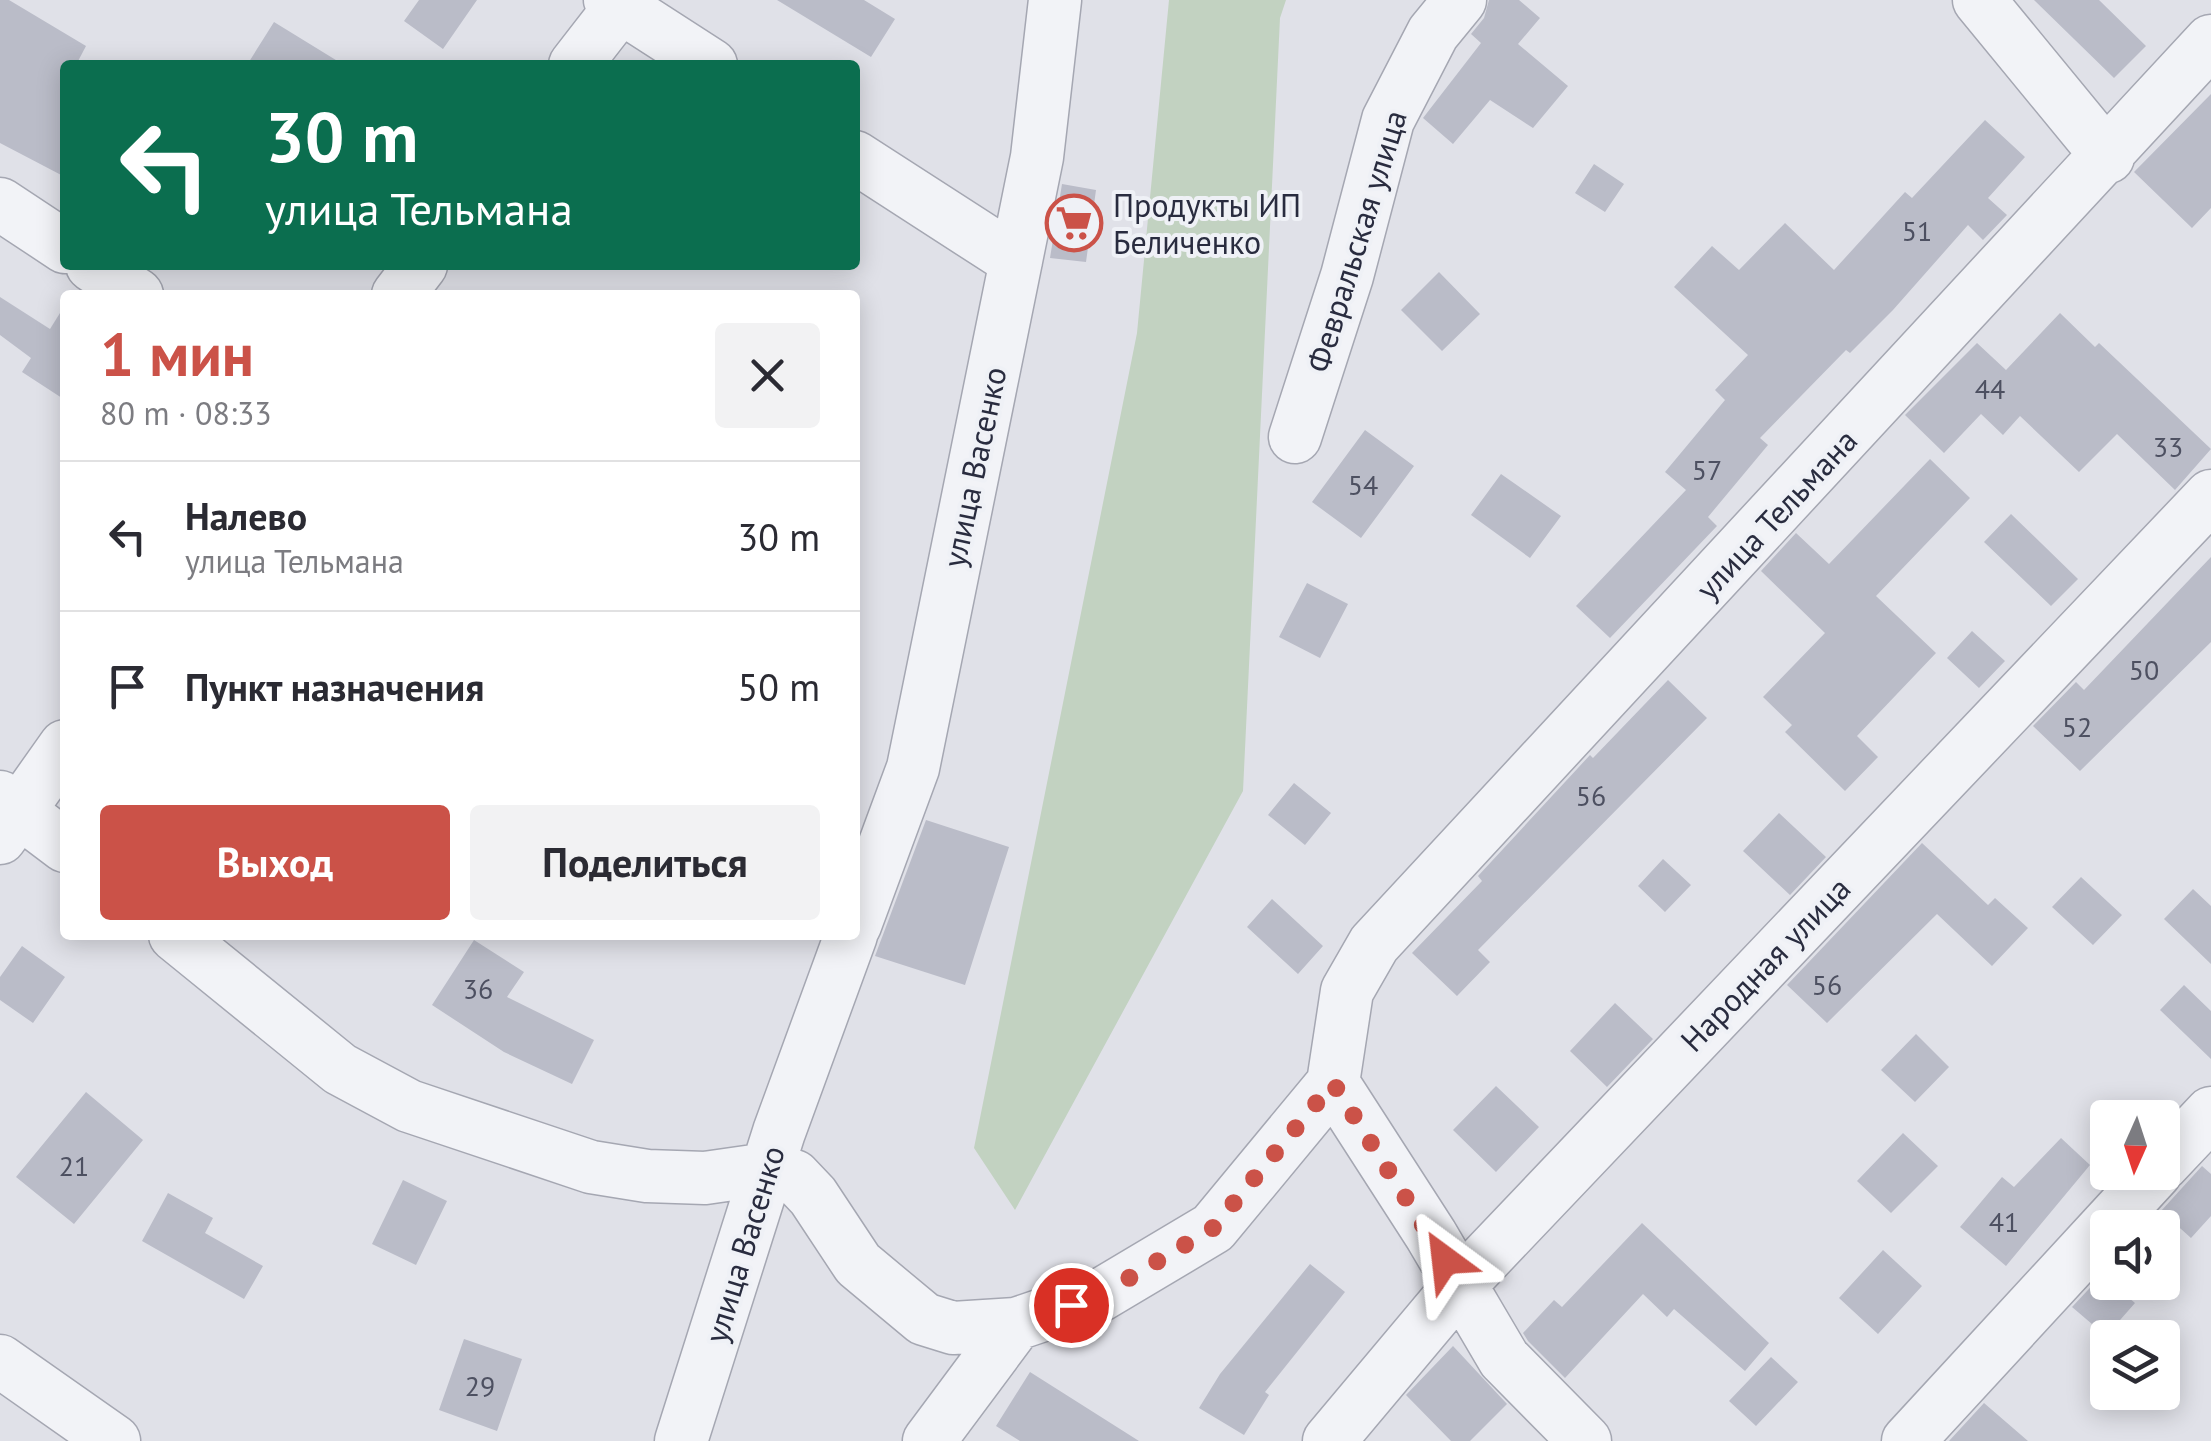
<!DOCTYPE html>
<html lang="ru">
<meta charset="utf-8">
<style>
:root{--surface:#fff;--page:#f2f2f3;--text:#2b2b33;--muted:#7c7c81;--line:#e1e1e2;--accent:#cb5248}
body{margin:0;font-family:"PT Sans",sans-serif;background:var(--page);color:var(--text);height:100vh;display:flex;flex-direction:column;font-size:38px;white-space:nowrap}
*{box-sizing:border-box;margin:0}
p{font-size:32px;color:var(--muted)}
.icon{flex:none;width:55px;height:55px;fill:none;stroke:currentColor;stroke-width:2;stroke-linecap:round;stroke-linejoin:round}
.map{position:relative;flex:1;overflow:hidden}
.sheet{position:absolute;left:60px;top:290px;width:800px;height:650px;display:flex;flex-direction:column;background:var(--surface);border-radius:10px;box-shadow:0 5px 25px #0003}
.sheet>*{flex:none}
.banner{position:absolute;left:60px;top:60px;width:800px;height:210px;border-radius:10px;box-shadow:0 5px 25px #0003;background:#0b6e4f;color:#fff;overflow:hidden}
.needle{width:65px;rotate:183deg}
.fabs{position:absolute;left:2090px;top:1100px;display:grid;gap:20px}
.fabs a{display:grid;place-items:center;width:90px;height:90px;border-radius:10px;background:var(--surface);box-shadow:0 5px 25px #0003;font-size:50px}
.pin{position:absolute;display:grid;place-items:center;width:85px;height:85px;color:#fff;margin:-42px;border:5px solid #fff;border-radius:50%;box-shadow:0 2px 10px #0007}
.me{position:absolute;width:110px;margin:-55px;rotate:330deg;stroke-linejoin:round;filter:drop-shadow(0 0 8px #0008)}
.turn{display:flex;align-items:center;gap:35px;height:210px;padding:0 40px;font-size:45px}
.turn .icon{width:130px;height:130px;stroke-width:2.5}
.turn b{display:block;font-size:70px;line-height:85px}
.round{display:grid;place-items:center;flex:none;width:105px;height:105px;border-radius:10px;background:var(--page)}
.head{display:flex;align-items:center;justify-content:space-between;height:170px;padding:0 40px}
h1{font-size:60px;font-weight:700;line-height:75px;color:var(--accent)}
.action{display:flex;gap:20px;margin-top:auto;padding:20px 40px}
.action a{flex:1;height:115px;border-radius:10px;background:var(--accent);color:#fff;font-size:40px;font-weight:700;line-height:115px;text-align:center}
.action a+a{background:var(--page);color:var(--text)}
ul{padding:0;list-style:none}
li{display:flex;align-items:center;gap:30px;height:150px;padding:0 40px;border-top:2px solid var(--line)}
li div{flex:1}
li b{display:block;font-size:38px}
li em{font-style:normal}
.map>svg:first-child{display:block}
.green{fill:#c2d2c1}
.building{fill:#babcc8}
.lines{fill:none;stroke-linecap:round;stroke-linejoin:round}
.minor-casing{stroke:#a5a7b2;stroke-width:55}
.minor{stroke:#f2f3f7;stroke-width:52}
.route{stroke:#cb5248;stroke-width:18;stroke-dasharray:0 32.4}
.labels{text-anchor:middle;dominant-baseline:central;stroke-width:8;stroke-linejoin:round;paint-order:stroke}
.number-label{font-size:28px;fill:#4d5061}
.poi-label{font-size:32px;fill:#292c3f;stroke:#eff1f6;text-anchor:start}
.street-label{font-size:32px;fill:#292c3f;stroke:#eff1f6}
</style>
<div class="map">
<svg width="2211" height="1441" viewBox="0 0 2211 1441">
<rect width="100%" height="100%" fill="#e0e1e8"/>
<path class="green" d="M1169,0H1286L1280,18L1243,791L1015,1210L974,1148L1137,333Z"/>
<path class="building" d="M0,0H9L86,46L76,65H65V177L0,143Z
M419,0H477L443,49L404,21Z
M777,0H864L895,19L871,57Z
M1489,0H1519L1540,18L1518,44L1568,86L1533,128L1490,100L1453,144L1423,118L1481,43L1471,34L1484,18Z
M2034,0H2099L2146,46L2114,78Z
M274,22L344,65H247Z
M2211,94V208L2192,228L2134,172Z
M1985,120L2025,157L1988,198L2007,215L1983,240L1968,225L1893,310L1850,353L1846,350L1760,438L1768,445L1708,517L1717,526L1610,638L1576,606L1686,490L1665,472L1725,400L1715,390L1748,355L1674,287L1712,246L1739,270L1785,223L1834,270L1905,192L1912,198Z
M1594,164L1624,184L1605,212L1575,193Z
M1062,184L1096,190L1086,262L1050,258Z
M1439,272L1480,314L1442,351L1401,310Z
M0,297L50,329L65,305V400L22,372L31,358L0,335Z
M2060,313L2095,347L2099,343L2211,449L2175,490L2117,434L2079,472L2020,416L2003,435L1981,414L1944,453L1905,415L1977,343L2006,370Z
M1365,430L1414,466L1361,538L1312,502Z
M1930,459L1970,498L1876,596L1936,653L1857,736L1878,757L1845,791L1785,732L1792,725L1763,697L1825,633L1761,571L1796,533L1829,564Z
M1501,474L1561,516L1530,558L1471,515Z
M2011,514L2078,579L2051,606L1984,542Z
M2211,557V642L2080,771L2033,726L2076,682L2084,690Z
M1307,583L1348,604L1320,658L1279,637Z
M1972,631L2005,661L1979,688L1947,658Z
M1668,680L1707,718L1478,950L1490,962L1457,996L1412,953L1482,881L1478,876L1590,755L1593,758Z
M1294,783L1331,813L1305,845L1268,815Z
M1779,813L1826,857L1790,895L1743,851Z
M926,820L1009,847L965,985L875,956Z
M1922,843L1988,905L1995,898L2028,928L1992,966L1937,914L1827,1023L1787,985Z
M1663,859L1691,885L1665,912L1638,886Z
M2081,877L2122,915L2093,945L2052,907Z
M2193,889L2211,906V964L2164,919Z
M1272,899L1323,946L1298,974L1247,927Z
M474,940L524,972L507,997L594,1040L572,1084L504,1052L432,1005Z
M22,946L65,977L33,1023L0,1000V977Z
M2184,985L2211,1011V1059L2160,1010Z
M1615,1003L1653,1039L1607,1087L1570,1051Z
M1916,1034L1949,1067L1915,1102L1881,1070Z
M1496,1086L1539,1127L1496,1172L1453,1130Z
M86,1092L143,1140L74,1224L16,1177Z
M1903,1133L1938,1166L1891,1213L1857,1181Z
M2061,1138L2090,1165L2006,1266L1960,1227L2002,1177L2014,1187Z
M2202,1166L2211,1174V1216L2191,1238L2161,1211Z
M403,1180L447,1201L416,1265L372,1244Z
M168,1193L213,1218L205,1233L263,1266L244,1299L142,1241Z
M1642,1223L1769,1343L1745,1371L1674,1309L1667,1317L1643,1294L1565,1378L1528,1341L1523,1333L1554,1300L1562,1307Z
M1883,1250L1922,1286L1878,1334L1839,1298Z
M1310,1264L1345,1292L1265,1392L1269,1395L1244,1435L1199,1408L1220,1374Z
M2102,1275L2135,1303L2106,1336L2072,1307Z
M464,1339L522,1359L497,1431L439,1410Z
M1453,1346L1507,1404L1470,1441H1451L1406,1395Z
M1771,1357L1798,1382L1756,1426L1729,1401Z
M1030,1372L1139,1441H1020L996,1426Z
M1984,1403L2028,1441H1949Z"/>
<g class="lines">
<g class="minor-casing">
<path id="minor" d="M610,0L711,65
M1979,0L2108,157
M575,65L620,7
M855,157L1016,261
M0,204L65,247
M92,265L137,295
M398,295L421,265
M1295,437L1347,276L1388,120L1433,33L1460,0
M0,797L65,846
M0,838L65,746
M855,925L913,768L1037,157L1055,0
M175,935L340,1069L409,1106L591,1167L647,1176L705,1178L768,1169L794,1176L813,1196L858,1264L924,1319L953,1328L1016,1324
M2162,1165L2211,1113
M0,1361L114,1441
M681,1441L779,1132L851,935
M929,1441L1016,1324L1099,1296L1213,1228L1333,1083
M1329,1441L1459,1286L2211,496
M1585,1441L1504,1359L1431,1235L1333,1083L1347,991L1374,944L2211,41
M1908,1441L2156,1172"/>
</g>
<use href="#minor" class="minor"/>
</g>
<g class="lines">
<path class="route" d="M1071,1305L1099,1296L1213,1228L1333,1083L1445,1260"/>
</g>
<defs>
<g id="supermarket-ring" transform="scale(2.875)"><circle r="9.5" fill="#eff1f6" stroke="#cb5248" stroke-width="1.5"/><path d="M-6-5.5h2.5l.6 2H6L4.5 2H-2.5L-4.4-4H-6ZM-1.5 3.2a1.3 1.3 0 1 0 .1 0ZM3 3.2a1.3 1.3 0 1 0 .1 0Z" fill="#cb5248"/></g>
</defs>
<g fill-rule="evenodd">
<use href="#supermarket-ring" x="1074" y="223"/>
</g>
<g class="labels">
<g class="number-label">
<text x="1917" y="230">51</text>
<text x="1990" y="388">44</text>
<text x="2168" y="446">33</text>
<text x="1707" y="469">57</text>
<text x="1363" y="484">54</text>
<text x="2144" y="669">50</text>
<text x="2077" y="726">52</text>
<text x="1591" y="795">56</text>
<text x="1827" y="984">56</text>
<text x="478" y="988">36</text>
<text x="74" y="1165">21</text>
<text x="2004" y="1221">41</text>
<text x="480" y="1385">29</text>
</g>
<g class="poi-label">
<text x="1113" y="205">Продукты ИП<tspan x="1113" dy="37">Беличенко</tspan></text>
</g>
<g class="street-label">
<text transform="translate(1356 241) rotate(-73)">Февральская улица</text>
<text transform="translate(974 467) rotate(-78)">улица Васенко</text>
<text transform="translate(1776 514) rotate(-47)">улица Тельмана</text>
<text transform="translate(1765 964) rotate(-46)">Народная улица</text>
<text transform="translate(744 1244) rotate(-73)">улица Васенко</text>
</g>
</g>
</svg>
<div class="fabs">
<a><svg class="needle" viewBox="-14 -14 28 28"><path d="M0-13l5 13h-10z" fill="#e53935"/><path d="M0 13l5-13h-10z" fill="#7c7c81"/></svg></a>
<a><svg class="icon" aria-label="sound" viewBox="0 0 24 24"><path d="M4 9h4l5-4v14l-5-4H4zM17 9q2 3 0 6"/></svg></a>
<a><svg class="icon" aria-label="layers" viewBox="0 0 24 24"><path d="M12 4l9 5-9 5-9-5zM3 14l9 5 9-5"/></svg></a>
</div>
<div class="pin" style="left:1071px;top:1305px;background:#d93025"><svg class="icon" aria-label="arrive" viewBox="0 0 24 24"><path d="M6 21V4h12l-3 4 3 4H6"/></svg></div>
<svg class="me" style="left:1445px;top:1260px" viewBox="-20 -20 40 40"><path d="M0-17L14 15 0 8-14 15z" fill="#cb5248" stroke="#fff" stroke-width="4"/></svg>
<div class="banner">
<div class="turn"><svg class="icon" aria-label="left" viewBox="0 0 24 24"><path d="M17 20v-9H6M10 6l-5 5 5 5"/></svg><div><b>30 m</b>улица Тельмана</div></div>
</div>
<section class="sheet">
<div class="head"><div><h1>1 мин</h1><p>80 m · 08:33</p></div><a class="round"><svg class="icon" aria-label="close" viewBox="0 0 24 24"><path d="M6 6l12 12M18 6L6 18"/></svg></a></div>
<ul>
<li><svg class="icon" aria-label="left" viewBox="0 0 24 24"><path d="M17 20v-9H6M10 6l-5 5 5 5"/></svg><div><b>Налево</b><p>улица Тельмана</p></div><em>30 m</em></li>
<li><svg class="icon" aria-label="arrive" viewBox="0 0 24 24"><path d="M6 21V4h12l-3 4 3 4H6"/></svg><div><b>Пункт назначения</b></div><em>50 m</em></li>
</ul>
<div class="action"><a>Выход</a><a>Поделиться</a></div>
</section>
</div>
